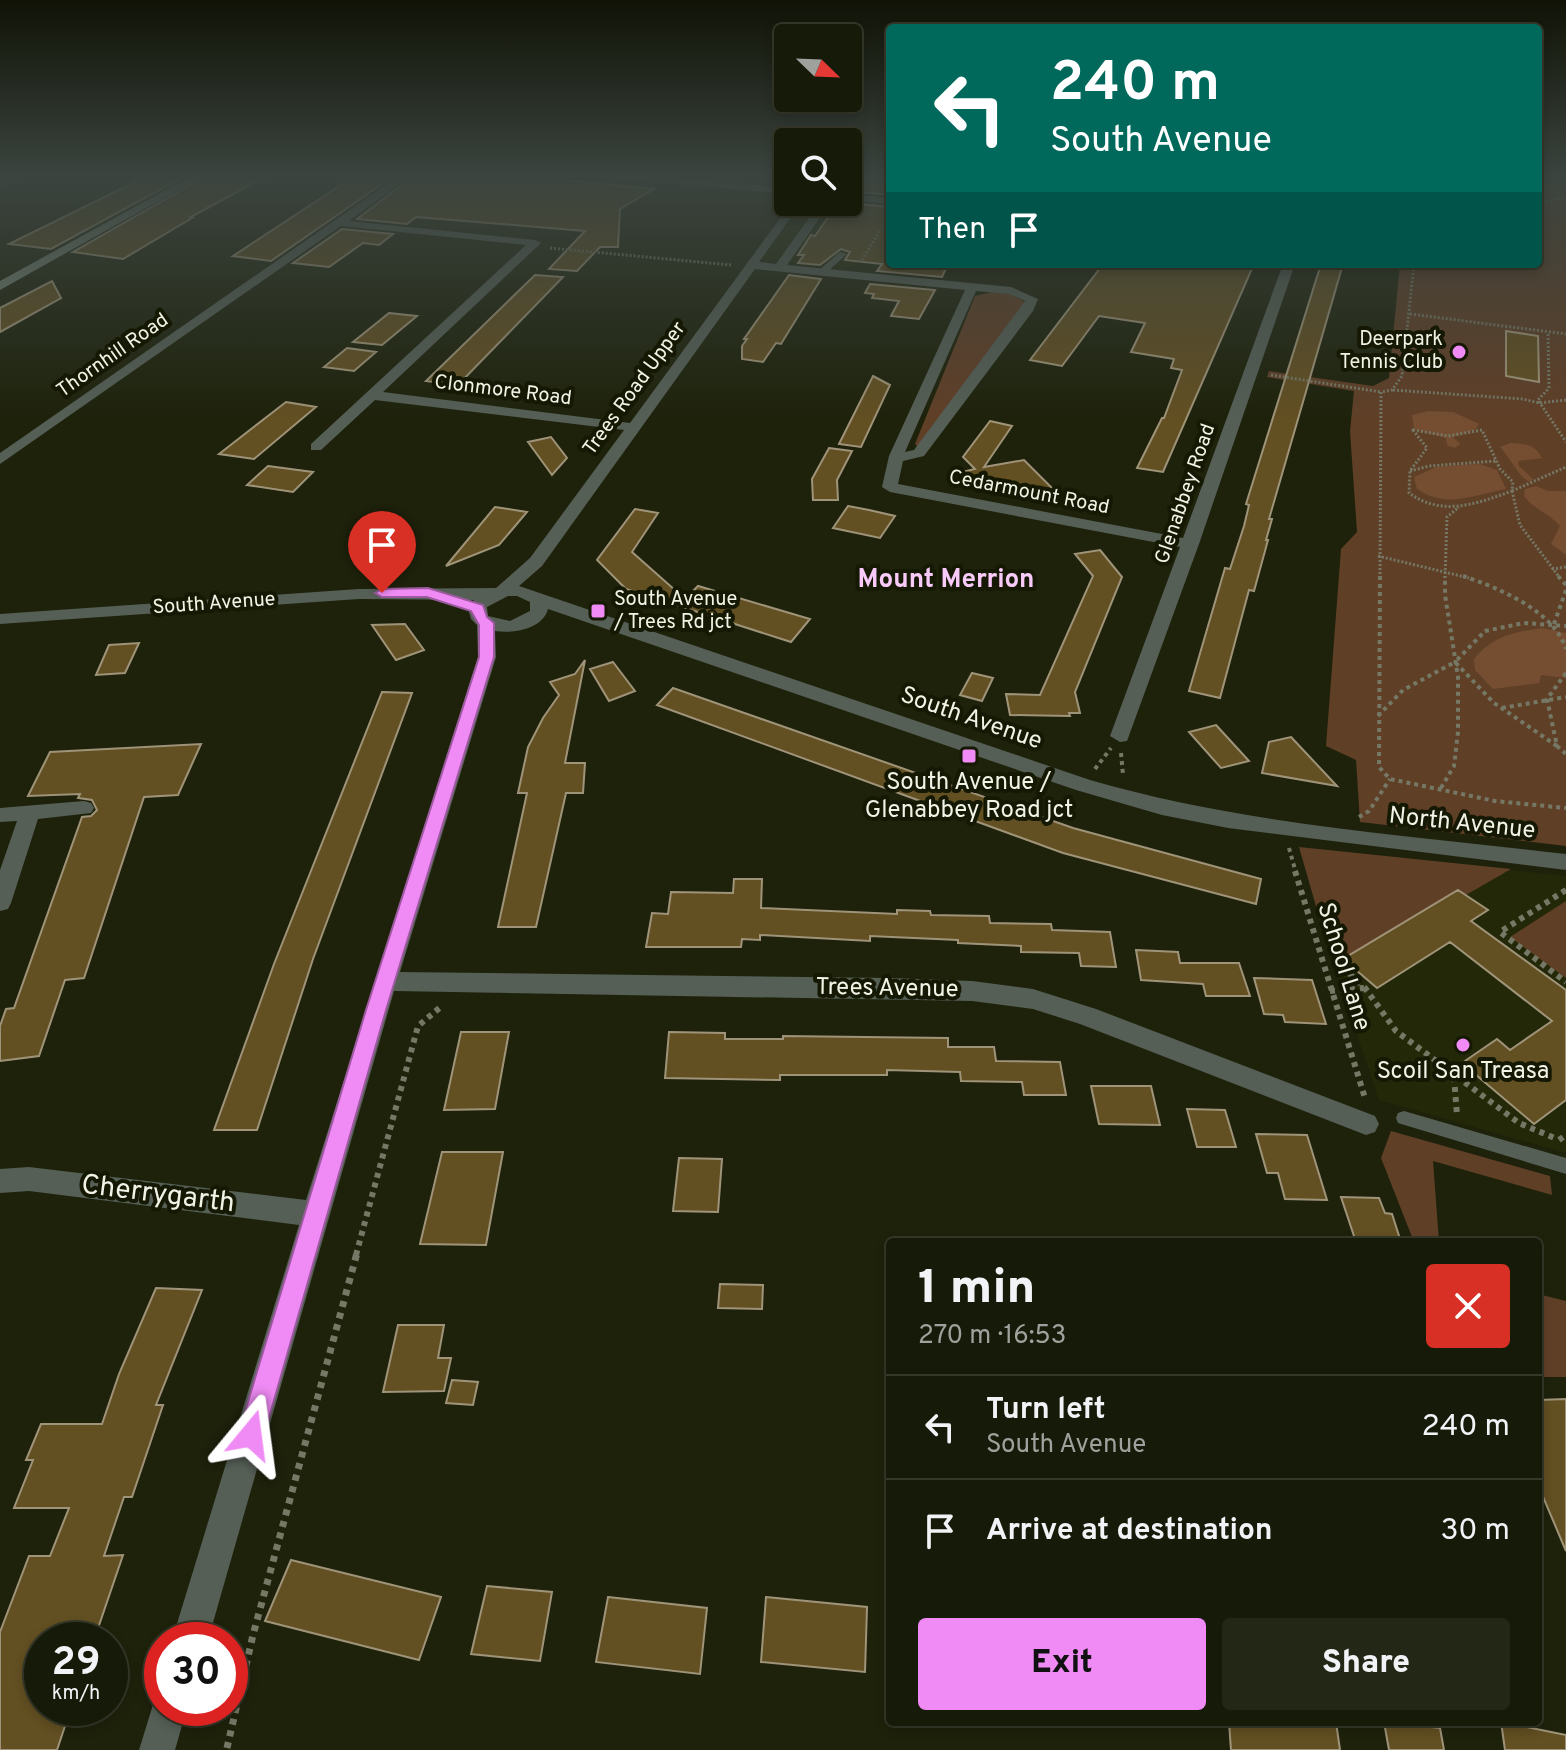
<!DOCTYPE html>
<meta charset="utf-8">
<style>
:root{--surface:#161a08;--page:#232716;--text:#f1f3f6;--muted:#9ea19c;--line:#353829;--accent:#f08bf5}
body{margin:0;font-family:Overpass,sans-serif;background:var(--page);color:var(--text);height:100vh;display:flex;flex-direction:column;font-size:30px;white-space:nowrap}
*{box-sizing:border-box;margin:0}
p{font-size:26px;color:var(--muted)}
.icon{flex:none;width:44px;height:44px;fill:none;stroke:currentColor;stroke-width:2;stroke-linecap:round;stroke-linejoin:round}
.map{position:relative;flex:1;overflow:hidden}
.panel{position:absolute;left:886px;top:1238px;width:656px;height:488px;display:flex;flex-direction:column;background:var(--surface);border-radius:8px;box-shadow:0 4px 12px #0003,0 0 0 2px var(--line)}
.panel>*{flex:none}
.banner{position:absolute;left:886px;top:24px;width:656px;height:244px;border-radius:8px;box-shadow:0 4px 12px #0003,0 0 0 2px var(--line);background:#00695c;color:#fff;overflow:hidden}
.needle{width:52px;rotate:113deg}
.buttons{position:absolute;left:774px;top:24px;display:grid;gap:16px}
.buttons a{display:grid;place-items:center;width:88px;height:88px;border-radius:8px;background:var(--surface);box-shadow:0 4px 12px #0003,0 0 0 2px var(--line);font-size:40px}
.speed{position:absolute;left:24px;top:1622px;display:flex;gap:16px;font-size:40px;font-weight:700;text-align:center}
.speed>*{display:grid;place-content:center;width:104px;height:104px;border-radius:50%;background:var(--surface);box-shadow:0 4px 12px #0003,0 0 0 2px var(--line);line-height:1}
.speed small{font-size:20px;font-weight:400}
.speed .limit{border:12px solid #d22;background:#fff;color:#111}
.pin{position:absolute;display:grid;place-items:center;width:68px;height:68px;color:#fff;margin:-82px -34px;border-radius:50% 50% 50% 0;rotate:-45deg;box-shadow:0 0 8px #0007}
.pin .icon{rotate:45deg}
.me{position:absolute;width:88px;margin:-44px;rotate:16deg;stroke-linejoin:round;filter:drop-shadow(0 0 6px #0008)}
.turn{display:flex;align-items:center;gap:28px;height:168px;padding:0 32px;font-size:36px}
.turn .icon{width:104px;height:104px;stroke-width:2.5}
.turn b{display:block;font-size:56px;line-height:68px}
.then{display:flex;align-items:center;height:76px;padding:0 32px;background:#0003;gap:16px;font-size:30px}
.round{display:grid;place-items:center;flex:none;width:84px;height:84px;border-radius:8px;background:var(--page)}
.headline{display:flex;align-items:center;justify-content:space-between;height:136px;padding:0 32px}
h1{font-size:48px;font-weight:800;line-height:60px}
.action{display:flex;gap:16px;margin-top:auto;padding:16px 32px}
.action a{flex:1;height:92px;border-radius:8px;background:var(--accent);color:#111;font-size:32px;font-weight:800;line-height:92px;text-align:center}
.action a+a{background:var(--page);color:var(--text)}
ul{padding:0;list-style:none}
li{display:flex;align-items:center;gap:24px;height:104px;padding:0 32px;border-top:2px solid var(--line)}
li div{flex:1}
li b{display:block;font-size:30px}
li em{font-style:normal}
.map>svg:first-child{display:block}
.built{fill:#232808}
.green{fill:#603f27}
.forest{fill:#754e32}
.building{fill:#624f22;stroke:#9f9479;stroke-width:2}
.lines{fill:none;stroke-linecap:round;stroke-linejoin:round}
.path-far3{stroke:#757865;stroke-width:3;stroke-dasharray:2 2;stroke-linecap:butt}
.path-far2{stroke:#757865;stroke-width:4;stroke-dasharray:4 4;stroke-linecap:butt}
.path-far1{stroke:#757865;stroke-width:6;stroke-dasharray:5 5;stroke-linecap:butt}
.path{stroke:#757865;stroke-width:7;stroke-dasharray:6 6;stroke-linecap:butt}
.service{fill:#555f56;fill-rule:evenodd}
.minor{fill:#555f56;fill-rule:evenodd}
.secondary{fill:#748275;fill-rule:evenodd}
.route{fill:#f08bf5;stroke:#9c5a9f;stroke-width:2}
.poi-dot{fill:#f08bf5;stroke:#151903;stroke-width:3}
.labels{text-anchor:middle;dominant-baseline:central;stroke-width:8;stroke-linejoin:round;paint-order:stroke}
.far-poi-label{font-size:20px;fill:#f0f3e5;stroke:#151903;text-anchor:end}
.far-street-label{font-size:20px;fill:#f0f3e5;stroke:#151903}
.street-label{font-size:24px;fill:#f0f3e5;stroke:#151903}
.poi-label{font-size:24px;fill:#f0f3e5;stroke:#151903}
.far-district-label{font-size:26px;font-weight:bold;fill:#f8caf9;stroke:#151903}
.near-street-label{font-size:28px;fill:#f0f3e5;stroke:#151903}
</style>
<div class="map">
<svg width="1566" height="1750" viewBox="0 0 1566 1750">
<rect width="100%" height="100%" fill="#1e220b"/>
<path class="built" d="M859,201L851,213L865,249L854,268L762,259L803,202Z
M1299,847L1566,876V1153L1379,1100L1342,990Z"/>
<path class="green" d="M1538,175H1566V846L1360,822L1356,760L1326,746L1341,549L1357,532L1350,431L1354,391L1267,377L1269,371L1373,386L1389,378L1400,264H1538Z
M992,292L1010,294L1025,302L918,447L915,444L975,296Z
M1299,847L1511,869L1466,895L1458,890L1343,959L1330,955Z
M1566,901V978L1510,937Z
M1391,1131L1550,1176L1552,1195L1433,1161L1439,1242H1414L1381,1158Z
M1538,1294L1566,1301V1377H1538Z"/>
<path class="forest" d="M1428,411L1453,412L1479,424L1475,430L1453,437L1460,444L1455,448L1447,445L1446,438L1414,429L1412,415Z
M1511,443C1525,444 1535,444 1542,458L1518,461L1519,466L1533,479L1530,482C1517,476 1510,457 1500,447Z
M1480,464L1497,470L1506,489C1472,495 1448,509 1417,489L1414,477L1436,467Z
M1536,486L1548,491H1566V555L1551,544L1560,526C1549,513 1534,510 1524,496L1525,489Z
M1542,628L1566,633V678L1541,675L1539,683L1493,689L1475,670L1474,659C1493,636 1514,632 1542,628Z"/>
<path class="building" d="M149,175H187L51,249L9,244Z
M208,175H269L189,218H192L123,259L73,252Z
M356,175H395L271,261L233,256Z
M415,175H564V180L654,189L620,209L618,247H600L577,271L549,269L585,231L416,217L407,224L357,219Z
M848,175L890,179V195L848,191Z
M848,203L890,207V264H948L942,277L877,271L882,264L845,260L850,252L841,249L820,265L798,263L804,255H798L811,235L815,236L835,207L848,208Z
M342,229L393,234L379,245L363,243L329,267L293,263Z
M1115,264H1254L1163,472L1137,468L1162,418H1164L1182,370L1171,368L1174,359L1131,352L1145,323L1099,316L1062,366L1030,360L1101,267Z
M1321,264H1343L1269,519H1272L1266,540H1268L1254,591L1249,590L1220,698L1189,691L1225,568L1230,569L1244,526L1249,505L1246,504Z
M535,275L563,277L458,385L426,381Z
M789,275L821,279L781,344L776,343L763,362L742,359V346L747,339H744Z
M52,281L61,298L0,332V308Z
M870,284L935,290L919,319L891,316L899,301L872,298L874,294L865,293Z
M389,313L417,316L382,345L353,342Z
M1506,331L1538,336L1539,382L1506,376Z
M347,348L376,352L354,371L324,367Z
M873,376L890,385L861,447L839,444Z
M286,402L316,407L254,459L219,454Z
M990,421L1012,426L984,467L1024,460L1058,494L958,473L975,469L963,457Z
M551,437L567,458L552,475L528,442Z
M829,448L852,451L837,480L838,500H813L812,479Z
M268,466L313,472L293,492L247,485Z
M848,506L869,510L895,516L880,538L833,528Z
M495,507L527,512L499,545L446,566Z
M635,509L658,513L632,552L685,599L698,586L810,619L791,642L626,589L597,560Z
M1100,550L1122,577L1075,692L1080,713H1069L1070,716L1010,715L1006,694L1040,695L1093,576L1075,554Z
M405,624L424,650L396,660L372,625Z
M139,643L125,673L96,675L109,645Z
M585,660L565,763H585L583,793H566L536,927H498L527,793H518L528,747L543,718L559,695L550,682L575,674Z
M613,662L635,691L609,701L590,669Z
M972,673L993,678L982,701L960,695Z
M673,688L1073,828L1261,879L1256,904L1063,853L657,705Z
M382,692L412,693L313,959L257,1130H214L274,964Z
M1216,725L1249,761L1221,768L1189,732Z
M1291,737L1337,786L1262,773L1269,742Z
M201,744L178,795L144,797L84,978L65,980L39,1056L0,1061V1026L6,1009L14,1008L82,817L91,816L97,810L92,800L78,798L80,794L28,796L50,752Z
M734,879H762L761,908L897,914V910L930,911L931,915L989,916L990,923L1051,924L1052,930L1110,932L1116,967L1081,966L1079,953L1021,952V946L958,943V940L870,936V941L760,935V940L742,939L741,947H646L652,913L668,914L671,892L733,893Z
M1458,890L1488,910L1471,921L1566,990V1100L1534,1124L1462,1063L1497,1039L1510,1050L1552,1021L1450,942L1377,988L1343,959Z
M1136,950L1178,952L1180,963H1239L1250,996H1206L1203,984L1141,980Z
M1254,978L1312,980L1326,1024L1285,1022L1283,1015L1264,1014Z
M461,1032H509L495,1109L444,1110Z
M669,1032L725,1033V1039H783V1036L948,1038V1047H994L996,1061L1060,1062L1066,1095H1024L1022,1082L961,1081L960,1072L887,1070V1075H780V1080L665,1078Z
M1091,1086H1151L1160,1125L1099,1124Z
M1187,1109L1225,1110L1236,1147H1197Z
M1256,1134L1307,1135L1327,1200L1285,1199L1278,1173H1267Z
M442,1152H503L486,1245L420,1244Z
M679,1158L722,1159L718,1212L673,1211Z
M1341,1197L1379,1198L1385,1213L1392,1214L1401,1242H1356Z
M720,1284L763,1285L762,1309L718,1308Z
M156,1288L202,1290L156,1405H163L132,1497H124L104,1556L123,1555L94,1640H42V1708H71L57,1750H0V1632L29,1556H50L69,1508H14L33,1460H26L41,1424H102L119,1374Z
M398,1325H444L438,1358H451L444,1391L383,1392Z
M452,1380L478,1382L473,1405L446,1403Z
M1566,1399V1551L1538,1485V1400Z
M291,1560L441,1597L419,1660L265,1621Z
M487,1586L552,1592L540,1661L471,1654Z
M608,1597L707,1608L700,1674L596,1662Z
M766,1597L867,1607L865,1672L761,1662Z
M1229,1722H1336L1340,1750H1231Z
M1384,1722L1440,1728L1444,1750H1389Z
M1501,1722L1566,1735V1750H1505Z"/>
<g class="lines">
<path class="path-far3" d="M1538,204L1566,197
M550,248L731,265
M862,260L881,229
M1410,314L1566,334
M1548,334L1549,388L1538,400L1566,442
M1271,375L1381,392
M1393,390L1523,399L1539,403L1566,400
M1413,430L1448,436L1482,430L1500,469L1513,482L1512,491C1476,504 1442,517 1409,493L1410,471L1427,448Z
M1410,471L1429,466L1496,461
M1512,491L1520,525L1560,578
M1512,491L1566,467
M1378,556L1469,578
M1552,569L1566,567
M1380,578L1381,392L1392,390L1402,376L1414,264
M1445,578L1447,517L1459,507"/>
<path class="path-far2" d="M1380,576L1379,767L1390,779L1495,801L1566,808
M1463,576C1499,588 1554,611 1566,649
M1558,576L1566,585
M1554,624L1566,590
M1566,673L1547,699L1557,746L1566,754
M1502,708L1566,697
M1378,716L1403,690L1455,662
M1557,746L1494,703L1455,662L1485,631L1524,623L1566,626
M1121,753L1123,775
M1095,769L1111,748
M1441,788L1454,766L1458,732V677L1445,595V576
M1359,817L1369,811L1390,779
M1289,848L1296,873"/>
<path class="path-far1" d="M1295,871L1365,1098
M1566,890L1500,932L1566,982
M1342,967L1365,988L1396,1031L1519,1123L1557,1139
M1330,991L1364,988
M1454,1077L1457,1115
M1559,1140L1566,1135
M356,1255L418,1026L443,1005"/>
<path class="path" d="M227,1748L253,1635L357,1253"/>
<path class="service" d="M840,252L847,254L825,274H819V270Z
M1404,1111L1566,1158V1174L1398,1123L1396,1118L1398,1113Z"/>
<path class="minor" d="M13,175H28L0,186V180Z
M400,175H412L349,221L535,240L541,243L383,392L630,423L792,202H802L759,262L776,264L819,204L823,203L828,206L787,265L1011,287L1038,299L1033,311L924,456L903,461L898,484L1183,538L1283,264H1295L1199,544L1127,741L1120,742L1110,736L1180,547L890,492L882,487L889,456L965,290L755,269L542,566L519,586L1090,780C1245,825 1407,835 1566,854V870L1228,828L1162,815L1076,790L548,609C543,629 513,634 495,631L496,657L400,972L889,978L972,981L1033,989L1096,1009L1375,1116L1379,1124L1375,1132L1366,1135L1080,1024L1033,1009L972,1001L394,991L208,1640H172L299,1225L29,1191L0,1193V1169L29,1167L306,1200L478,657L477,625L471,619L468,608L474,600L359,599L0,624V614L359,589L496,588L530,558L624,430L375,400L321,450H311V444L526,245L341,226L0,464V453ZM976,291L1009,294L1025,301L914,450L905,452ZM508,596H517L530,602V611L510,621L488,616L487,607Z
M606,175H645L788,188V194L611,178Z
M848,194L890,198V204L848,200Z
M84,801L91,803L94,808L91,813L38,819L11,903L8,909L0,911V870L17,821L0,822V808Z
M162,1693V1708H187L175,1750H139L156,1695Z"/>
<path class="secondary" d="M193,175H205L0,290V281Z"/>
</g>
<linearGradient id="sky" x2="0" y2="1"><stop stop-color="#101306"/><stop offset="0.42" stop-color="#3b443f"/><stop offset="1" stop-color="#3b443f" stop-opacity="0"/></linearGradient>
<rect width="1566" height="420" fill="url(#sky)"/>
<path class="route" d="M428,588L483,605L487,617L494,623V657L386,1010L264,1435L260,1444L251,1448L242,1444L238,1435L366,1010L479,657V625L471,611L427,597H382L375,593L382,589Z"/>
<g class="poi-dot">
<circle cx="1459" cy="352" r="8"/>
<rect x="590" y="603" width="16" height="16" rx="4"/>
<rect x="961" y="748" width="16" height="16" rx="4"/>
<circle cx="1463" cy="1045" r="8"/>
</g>
<g class="labels">
<g class="far-poi-label">
<text x="1443" y="340">Deerpark<tspan x="1443" dy="23">Tennis Club</tspan></text>
<text x="614" y="600" text-anchor="start">South Avenue<tspan x="614" dy="23">/ Trees Rd jct</tspan></text>
</g>
<g class="far-street-label">
<text transform="translate(113 356) rotate(-35)">Thornhill Road</text>
<text transform="translate(635 389) rotate(-54)">Trees Road Upper</text>
<text transform="translate(503 391) rotate(7)">Clonmore Road</text>
<text transform="translate(1029 493) rotate(11)">Cedarmount Road</text>
<text transform="translate(1186 494) rotate(-71)">Glenabbey Road</text>
<text transform="translate(214 604) rotate(-4)">South Avenue</text>
</g>
<g class="street-label">
<text transform="translate(971 719) rotate(19)">South Avenue</text>
<text transform="translate(1462 824) rotate(6)">North Avenue</text>
<text transform="translate(1343 967) rotate(73)">School Lane</text>
<text transform="translate(887 989) rotate(1)">Trees Avenue</text>
</g>
<g class="poi-label">
<text x="969" y="783">South Avenue /<tspan x="969" dy="28">Glenabbey Road jct</tspan></text>
<text x="1463" y="1072">Scoil San Treasa</text>
</g>
<g class="far-district-label">
<text x="946" y="580">Mount Merrion</text>
</g>
<g class="near-street-label">
<text transform="translate(158 1195) rotate(7)">Cherrygarth</text>
</g>
</g>
</svg>
<div class="buttons">
<a><svg class="needle" viewBox="-14 -14 28 28"><path d="M0-13l5 13h-10z" fill="#e53935"/><path d="M0 13l5-13h-10z" fill="#9ea19c"/></svg></a>
<a><svg class="icon" aria-label="search" viewBox="0 0 24 24"><circle cx="10" cy="10" r="6"/><path d="M15 15l6 6"/></svg></a>
</div>
<div class="speed"><div>29<small>km/h</small></div><div class="limit">30</div></div>
<div class="pin" style="left:382px;top:593px;background:#d93025"><svg class="icon" aria-label="arrive" viewBox="0 0 24 24"><path d="M6 21V4h12l-3 4 3 4H6"/></svg></div>
<svg class="me" style="left:251px;top:1435px" viewBox="-20 -20 40 40"><path d="M0-17L14 15 0 8-14 15z" fill="#f08bf5" stroke="#fff" stroke-width="4"/></svg>
<div class="banner">
<div class="turn"><svg class="icon" aria-label="left" viewBox="0 0 24 24"><path d="M17 20v-9H6M10 6l-5 5 5 5"/></svg><div><b>240 m</b>South Avenue</div></div>
<div class="then">Then<svg class="icon" aria-label="arrive" viewBox="0 0 24 24"><path d="M6 21V4h12l-3 4 3 4H6"/></svg></div>
</div>
<section class="panel">
<div class="headline"><div><h1>1 min</h1><p>270 m · 16:53</p></div><a class="round" style="background:#d93025;color:#fff"><svg class="icon" aria-label="close" viewBox="0 0 24 24"><path d="M6 6l12 12M18 6L6 18"/></svg></a></div>
<ul>
<li><svg class="icon" aria-label="left" viewBox="0 0 24 24"><path d="M17 20v-9H6M10 6l-5 5 5 5"/></svg><div><b>Turn left</b><p>South Avenue</p></div><em>240 m</em></li>
<li><svg class="icon" aria-label="arrive" viewBox="0 0 24 24"><path d="M6 21V4h12l-3 4 3 4H6"/></svg><div><b>Arrive at destination</b></div><em>30 m</em></li>
</ul>
<div class="action"><a>Exit</a><a>Share</a></div>
</section>
</div>
